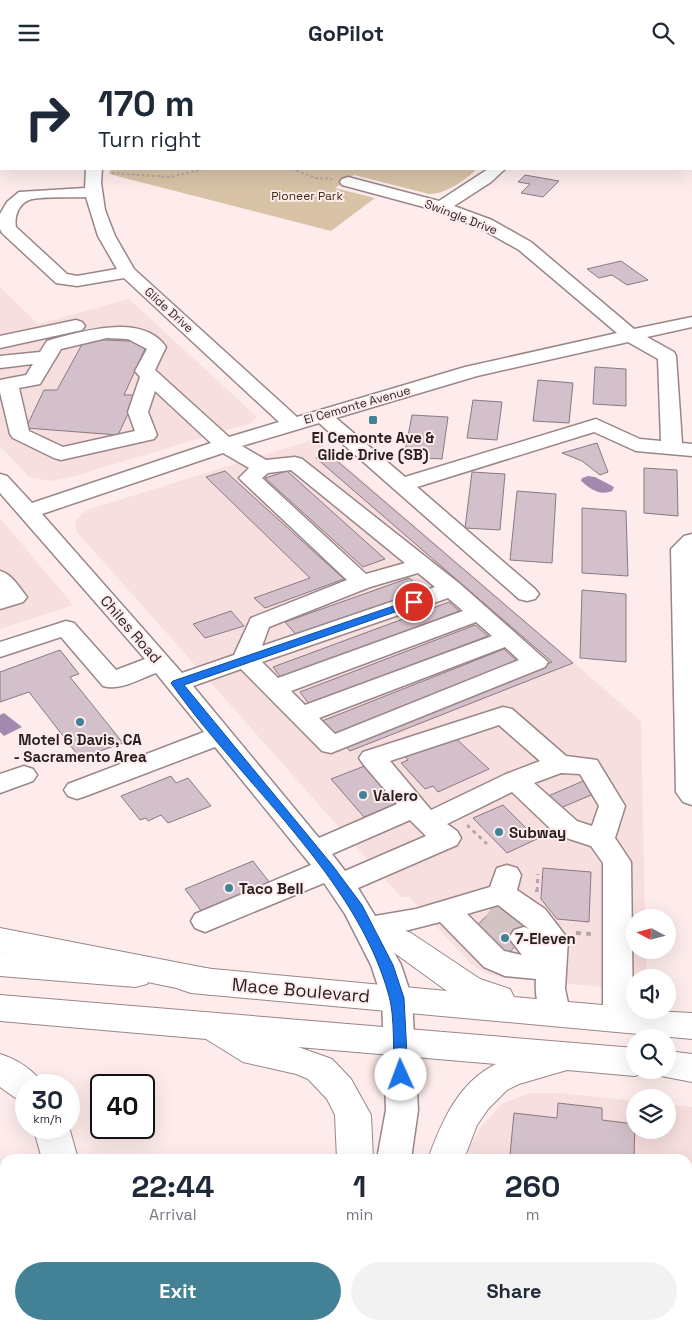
<!DOCTYPE html>
<style>
:root{--surface:#fff;--page:#f2f2f3;--text:#1f2937;--muted:#747a83;--accent:#438296}
body{margin:0;font-family:"Space Grotesk",sans-serif;background:var(--page);color:var(--text);height:100vh;display:flex;flex-direction:column;font-size:19px;white-space:nowrap}
*{box-sizing:border-box;margin:0}
p{font-size:16px;color:var(--muted)}
.icon{flex:none;width:28px;height:28px;fill:none;stroke:currentColor;stroke-width:2;stroke-linecap:round;stroke-linejoin:round}
.map{position:relative;flex:1;overflow:hidden}
.panel{position:absolute;left:0px;top:1089px;width:692px;height:176px;display:flex;flex-direction:column;background:var(--surface);border-radius:15px 15px 0 0;box-shadow:0 5px 20px #0002}
.panel>*{flex:none}
.top-card{position:absolute;left:0px;top:0px;width:692px;height:105px;box-shadow:0 5px 20px #0002;background:#fff;color:var(--text);overflow:hidden}
.needle{width:32px;rotate:277deg}
.tools{position:absolute;left:626px;top:844px;display:grid;gap:10px}
.tools a{display:grid;place-items:center;width:50px;height:50px;border-radius:50%;background:var(--surface);box-shadow:0 5px 20px #0002;font-size:25px}
.speed{position:absolute;left:15px;top:1009px;display:flex;gap:10px;font-size:25px;font-weight:700;text-align:center}
.speed>*{display:grid;place-content:center;width:65px;height:65px;border-radius:50%;background:var(--surface);box-shadow:0 5px 20px #0002;line-height:1}
.speed small{font-size:12px;font-weight:400}
.speed .limit{border:2px solid #111;border-radius:8px;background:#fff;color:#111}
.pin{position:absolute;display:grid;place-items:center;width:42px;height:42px;color:#fff;margin:-21px;border:2px solid #fff;border-radius:50%;box-shadow:0 1px 5px #0007}
.me{position:absolute;width:55px;margin:-28px;rotate:358deg;stroke-linejoin:round;filter:drop-shadow(0 0 4px #0008)}
.turn{display:flex;align-items:center;gap:18px;height:105px;padding:0 15px;font-size:22px}
.turn .icon{width:65px;height:65px;stroke-width:2.5}
.turn b{display:block;font-size:35px;line-height:42px}
.eta{display:flex;justify-content:space-evenly;align-items:center;height:85px;text-align:center}
.eta b{font-size:30px;font-weight:600;line-height:35px}
.cta{display:flex;gap:10px;margin-top:auto;padding:10px 15px}
.cta a{flex:1;height:58px;border-radius:30px;background:var(--accent);color:#fff;font-size:20px;font-weight:600;line-height:58px;text-align:center}
.cta a+a{background:var(--page);color:var(--text)}
header{display:flex;justify-content:space-between;align-items:center;height:65px;padding:0 15px;background:var(--surface);font-size:22px;font-weight:600}
.map>svg:first-child{display:block}
.built{fill:#f7dedf}
.green{fill:#d8c3a7}
.water{fill:#a28aaf}
.lines{fill:none;stroke-linecap:round;stroke-linejoin:round}
.stream{stroke:#a28aaf;stroke-width:4}
.building{fill:#d3c0ca;stroke:#8a7982}
.minor-tunnel{stroke:#d3c3c3;stroke-width:32;stroke-dasharray:32 16;stroke-linecap:butt}
.minor-casing{stroke:#9a8687;stroke-width:3}
.major-casing{stroke:#9a8687;stroke-width:2}
.highway-casing{stroke:#9a8687;stroke-width:2}
.path-far2{stroke:#b4a6a6;stroke-width:2;stroke-dasharray:2.5 2.5;stroke-linecap:butt}
.path-far1{stroke:#b4a6a6;stroke-width:3;stroke-dasharray:4 4;stroke-linecap:butt}
.path{stroke:#b4a6a6;stroke-width:4;stroke-dasharray:5 5;stroke-linecap:butt}
.minor{fill:#fff;fill-rule:evenodd}
.major{fill:#fff;fill-rule:evenodd}
.highway{fill:#fff;fill-rule:evenodd}
.route{fill:#1a73e8;stroke:#114b97}
.poi-dot{fill:#438296;stroke:#feecec;stroke-width:2}
.labels{text-anchor:middle;dominant-baseline:central;stroke-width:4;stroke-linejoin:round;paint-order:stroke}
.far-park-label{font-size:12px;fill:#3f2c0c;stroke:#feecec}
.far-street-label{font-size:12px;fill:#261e1f;stroke:#feecec}
.poi-label{font-size:15px;font-weight:bold;fill:#261e1f;stroke:#feecec;text-anchor:start}
.street-label{font-size:15px;fill:#261e1f;stroke:#feecec}
.near-street-label{font-size:18px;fill:#261e1f;stroke:#feecec}
</style>
<header><svg class="icon" aria-label="menu" viewBox="0 0 24 24"><path d="M4 6h16M4 12h16M4 18h16"/></svg>GoPilot<svg class="icon" aria-label="search" viewBox="0 0 24 24"><circle cx="10" cy="10" r="6"/><path d="M15 15l6 6"/></svg></header>
<div class="map">
<svg width="692" height="1264" viewBox="0 0 692 1264">
<rect width="100%" height="100%" fill="#feecec"/>
<path class="built" d="M234,0H513L233,1Z
M0,222L38,259L129,234L257,352L251,358L68,413L51,416L29,412L0,381Z
M315,374L641,656L645,852H635V885H646L647,912H635V925L504,913L485,908L472,900L409,832H401L76,466L75,456L87,445Z
M0,453L73,540L0,564Z
M529,1028H561L635,1036V1065H668V1039L692,1042V1264H424L426,1260H688V1094H468L470,1081L480,1063L502,1039Z"/>
<path class="green" d="M111,104H477C465,115 446,129 429,129L354,110L335,123L375,133L331,166L109,109Z"/>
<path class="water" d="M588,411L595,412L614,422L612,426C599,431 591,424 581,416L582,413Z
M4,648L22,662L4,671L0,667V650Z"/>
<g class="lines">
<path class="stream" d="M0,46L1,44"/>
</g>
<path class="building" d="M525,110L559,116L543,132L521,128L530,119L518,117Z
M621,196L648,215L627,220L612,210L599,213L587,204Z
M85,274L148,277L124,330H137L118,370L26,363L44,325H57Z
M595,302L626,304V341L593,339Z
M538,315L573,318L569,358L533,356Z
M473,335L502,337L497,375L467,373Z
M412,350L448,352L442,394L404,392Z
M597,378L608,407L600,410L582,396L562,388Z
M329,389L573,598L350,686L345,681L552,597L316,393Z
M644,403L677,405L678,451L644,448Z
M225,406L344,514L265,543L254,533L310,513L206,412Z
M287,406L385,494L363,502L265,413Z
M472,407L505,409L500,465L465,463Z
M517,426L556,429L552,498L510,495Z
M582,443L626,446L628,511L582,508Z
M409,513L425,526L299,573L285,557Z
M582,525L626,529V597L580,593Z
M449,537L459,546L282,614L273,602Z
M231,546L244,561L205,573L193,559Z
M475,560L488,571L309,639L300,627Z
M504,584L518,597L335,670L322,656Z
M60,585L79,609L70,612L123,678L80,693L29,627L0,637V607Z
M452,670L489,704L438,727L433,721L425,724L401,698L408,695L404,690Z
M367,700L400,737L364,752L331,714Z
M171,711L176,718L188,713L211,741L168,758L161,750L148,756L146,753L140,755L121,731Z
M583,716L596,728L558,744L546,732Z
M503,740L537,774L507,788L473,753Z
M253,796L273,822L205,851L185,824Z
M543,803L591,807L589,857L557,854L541,834Z
M501,837L538,858L507,890L469,868Z
M558,1038L602,1043V1055L635,1059L634,1094H542L510,1090L514,1048L557,1053Z"/>
<g class="lines">
<path class="minor-tunnel" d="M486,852L524,873"/>
<g class="minor-casing">
<path id="minor" d="M520,0H534V1H520Z
M86,104H102L101,118L105,145L115,171L134,204L297,352L465,302L617,268L519,185L480,163L435,145L342,120L340,117L342,114L348,112L439,136L488,104H505L491,117L454,141L492,155L531,177L634,264L692,252V262L647,272L674,287L676,291L682,378L692,379V391L636,386L594,367L417,422L535,524L539,529L535,534L527,536L519,534L319,358L242,381L266,395L295,392L302,394L460,519L548,597L545,602L331,688L322,686L241,604L193,621L319,773L397,739L363,699L359,693L363,687L503,642L512,644L566,691L597,695L625,741L615,773L631,797L633,953L629,961L618,965L607,961L603,953V798L591,781L557,770L512,727L447,759L457,766L461,773L457,780L358,823L375,851L416,844L490,822L497,803L507,800L517,803L521,810L517,825L545,844L568,874L565,924L570,947L566,955L555,959L544,955C537,943 535,928 536,914L505,911L484,902L440,857L385,871L401,900L412,933L418,1045L411,1094H377L386,1045L382,933L371,900L345,849L324,818L205,867L195,863L191,856L195,849L311,800L215,682L86,731L77,734L68,731L64,725L68,719L204,667L156,608C139,614 121,626 103,621L61,572L0,592V577L66,556L74,558L116,605L145,594L0,428V409L7,411L32,438L211,378L155,326L148,347L157,370L154,374L61,395L54,393L13,373L10,369L0,327V315L26,310L33,299L0,303V291L40,287L47,276C80,267 142,247 166,282L155,305L229,372L279,357L124,213L77,221L56,218L2,168L0,164V149L7,137L19,127L85,123ZM86,132L98,171L117,204L77,211L67,209L16,162C14,153 18,139 29,135C39,131 73,133 86,132ZM107,273L128,274L147,284L135,306L140,312L128,347L135,366L63,382L29,366L19,323L40,319L61,284ZM628,277L658,294L661,376L640,374L596,354L405,412L336,353L477,311ZM223,388L249,403L239,413L243,417L347,515L251,553L234,590L182,608L42,449ZM291,405L405,498L366,509L262,413L268,408ZM418,508L435,522L262,581L269,562L370,522ZM448,533L463,546L278,613L262,597ZM476,557L492,571L305,640L291,626ZM505,582L519,595L335,669L319,653ZM499,660L540,696L506,709L431,745L390,696ZM561,708L580,709L599,741L592,761L577,756L534,718ZM410,755L426,771L345,806L332,789ZM498,840L529,864L524,862L514,865L509,873L522,890L504,886L467,849Z
M76,255L82,257L85,261L82,265L0,283V271Z
M692,469V740L683,737L676,727L671,484L684,471Z
M0,506C12,509 19,522 27,532L23,537L0,544Z
M24,701L33,704L37,710L33,716L0,728V709Z
M327,1260H363L361,1264H325Z"/>
</g>
<g class="major-casing">
<path id="major" d="M369,851L411,868L480,914L510,924L514,932L635,943V945L692,948V974L191,928L179,924L174,915L179,906L191,902L447,926L389,884L358,871L353,863L358,855Z
M0,887L135,898L147,901L151,910L147,919L135,922L0,911Z
M0,930L635,983V1005H648L635,1011L567,1005L519,1019L507,1025L488,1044L477,1060L464,1094H428C442,1056 458,1018 496,999L298,982L332,994L351,1014L371,1050L373,1094H337L335,1050L327,1034L308,1014L296,1009L243,997L206,974L0,956Z
M668,986L692,989V1017L656,1010L653,1005H668Z"/>
</g>
<g class="highway-casing">
<path id="highway" d="M0,863L211,904L223,908L228,917L223,926L211,930L0,887Z
M0,989C16,994 35,1005 43,1020H26V1036L14,1032L0,1022Z
M33,1062H69L78,1094H42Z
M5,1233V1260H21L19,1264H0V1235Z"/>
</g>
<path class="path-far2" d="M0,78L1,76
M292,104L316,113L332,114
M112,108L170,112L205,104"/>
<path class="path-far1" d="M467,760L487,779
M537,826L538,809"/>
<path class="path" d="M537,827V825
M576,868L592,869"/>
<use href="#minor" class="minor"/>
<use href="#major" class="major"/>
<use href="#highway" class="highway"/>
</g>
<path class="route" d="M414,534L420,537L418,539L184,620L333,801L362,840L393,900L404,933L408,1010L406,1015H396L394,1010C393,988 395,952 389,931C357,812 240,717 171,618L173,616Z"/>
<g class="poi-dot">
<rect x="368" y="350" width="10" height="10" rx="2.5"/>
<circle cx="80" cy="657" r="5"/>
<circle cx="363" cy="730" r="5"/>
<circle cx="499" cy="767" r="5"/>
<circle cx="229" cy="823" r="5"/>
<circle cx="505" cy="873" r="5"/>
</g>
<g class="labels">
<g class="far-park-label">
<text x="307" y="131">Pioneer Park</text>
</g>
<g class="far-street-label">
<text transform="translate(461 152) rotate(21)">Swingle Drive</text>
<text transform="translate(169 245) rotate(42)">Glide Drive</text>
<text transform="translate(357 340) rotate(-16)">El Cemonte Avenue</text>
</g>
<g class="poi-label">
<text x="373" y="372" text-anchor="middle">El Cemonte Ave &amp;<tspan x="373" dy="17">Glide Drive (SB)</tspan></text>
<text x="80" y="674" text-anchor="middle">Motel 6 Davis, CA<tspan x="80" dy="17">- Sacramento Area</tspan></text>
<text x="373" y="730">Valero</text>
<text x="509" y="767">Subway</text>
<text x="239" y="823">Taco Bell</text>
<text x="515" y="873">7-Eleven</text>
</g>
<g class="street-label">
<text transform="translate(131 564) rotate(49)">Chiles Road</text>
</g>
<g class="near-street-label">
<text transform="translate(301 925) rotate(5)">Mace Boulevard</text>
</g>
</g>
</svg>
<div class="tools">
<a><svg class="needle" viewBox="-14 -14 28 28"><path d="M0-13l5 13h-10z" fill="#e53935"/><path d="M0 13l5-13h-10z" fill="#747a83"/></svg></a>
<a><svg class="icon" aria-label="sound" viewBox="0 0 24 24"><path d="M4 9h4l5-4v14l-5-4H4zM17 9q2 3 0 6"/></svg></a>
<a><svg class="icon" aria-label="search" viewBox="0 0 24 24"><circle cx="10" cy="10" r="6"/><path d="M15 15l6 6"/></svg></a>
<a><svg class="icon" aria-label="layers" viewBox="0 0 24 24"><path d="M12 4l9 5-9 5-9-5zM3 14l9 5 9-5"/></svg></a>
</div>
<div class="speed"><div>30<small>km/h</small></div><div class="limit">40</div></div>
<div class="pin" style="left:414px;top:537px;background:#d93025"><svg class="icon" aria-label="arrive" viewBox="0 0 24 24"><path d="M6 21V4h12l-3 4 3 4H6"/></svg></div>
<svg class="me" style="left:401px;top:1010px" viewBox="-20 -20 40 40"><circle r="19" fill="#fff"/><path d="M0-13L10 11 0 6-10 11z" fill="#1a73e8"/></svg>
<div class="top-card">
<div class="turn"><svg class="icon" aria-label="right" viewBox="0 0 24 24"><path d="M7 20v-9h11M14 6l5 5-5 5"/></svg><div><b>170 m</b>Turn right</div></div>
</div>
<section class="panel">
<div class="eta">
<div><b>22:44</b><p>Arrival</p></div>
<div><b>1</b><p>min</p></div>
<div><b>260</b><p>m</p></div>
</div>
<div class="cta"><a>Exit</a><a>Share</a></div>
</section>
</div>
